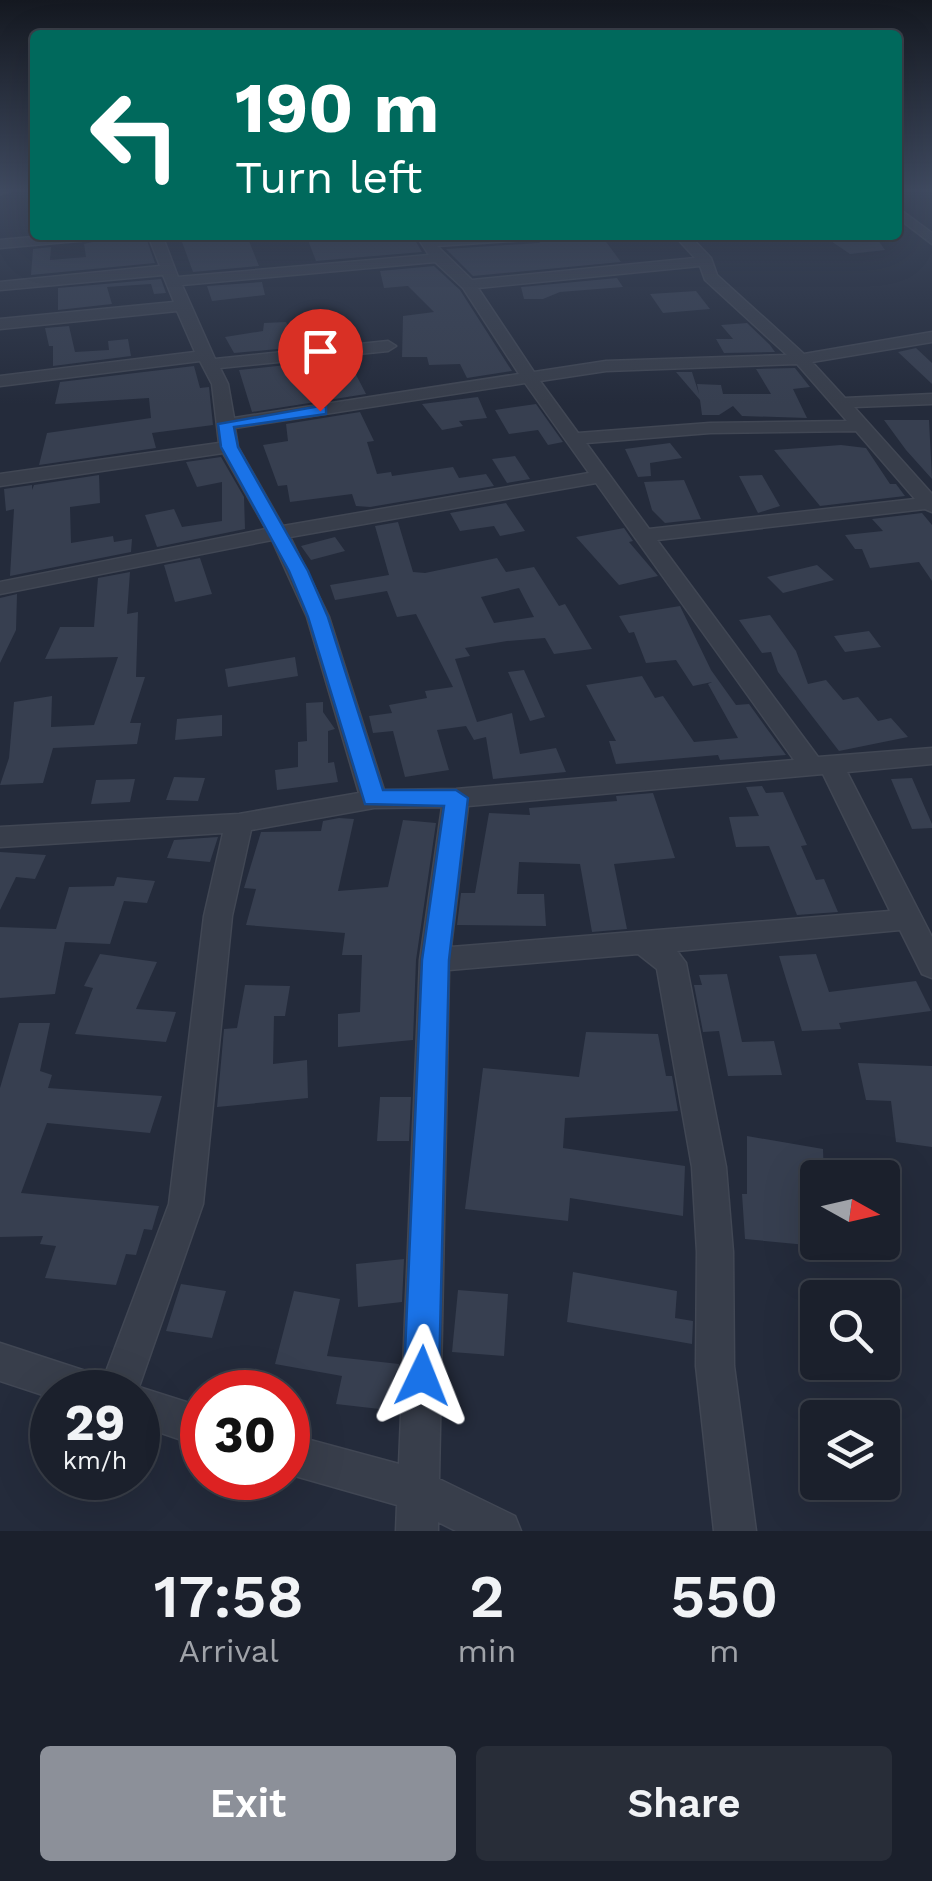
<!DOCTYPE html>
<style>
:root{--surface:#1b202c;--page:#282d38;--text:#f1f3f6;--muted:#a0a3a9;--line:#393e48;--accent:#8c9099}
body{margin:0;font-family:"Work Sans",sans-serif;background:var(--page);color:var(--text);height:100vh;display:flex;flex-direction:column;font-size:38px;white-space:nowrap}
*{box-sizing:border-box;margin:0}
p{font-size:32px;color:var(--muted)}
.icon{flex:none;width:55px;height:55px;fill:none;stroke:currentColor;stroke-width:2;stroke-linecap:round;stroke-linejoin:round}
.map{position:relative;height:1531px;overflow:hidden}
.sheet{display:flex;flex-direction:column;background:var(--surface);flex:1}
.sheet>*{flex:none}
.top-card{position:absolute;left:30px;top:30px;width:872px;height:210px;border-radius:10px;box-shadow:0 10px 40px #0002,0 0 0 2px var(--line);background:#00695c;color:#fff;overflow:hidden}
.needle{width:65px;rotate:98deg}
.fabs{position:absolute;left:800px;top:1160px;display:grid;gap:20px}
.fabs a{display:grid;place-items:center;width:100px;height:100px;border-radius:10px;background:var(--surface);box-shadow:0 10px 40px #0002,0 0 0 2px var(--line);font-size:50px}
.speed{position:absolute;left:30px;top:1370px;display:flex;gap:20px;font-size:50px;font-weight:700;text-align:center}
.speed>*{display:grid;place-content:center;width:130px;height:130px;border-radius:50%;background:var(--surface);box-shadow:0 10px 40px #0002,0 0 0 2px var(--line);line-height:1}
.speed small{font-size:25px;font-weight:400}
.speed .limit{border:15px solid #d22;background:#fff;color:#111}
.pin{position:absolute;display:grid;place-items:center;width:85px;height:85px;color:#fff;margin:-102px -42px;border-radius:50% 50% 50% 0;rotate:-45deg;box-shadow:0 0 10px #0007}
.pin .icon{rotate:45deg}
.me{position:absolute;width:110px;margin:-55px;rotate:2deg;stroke-linejoin:round;filter:drop-shadow(0 0 8px #0008)}
.turn{display:flex;align-items:center;gap:35px;height:210px;padding:0 40px;font-size:45px}
.turn .icon{width:130px;height:130px;stroke-width:2.5}
.turn b{display:block;font-size:70px;line-height:85px}
.eta{display:flex;justify-content:space-evenly;align-items:center;height:170px;text-align:center}
.eta b{font-size:60px;font-weight:600;line-height:70px}
.primary-button{display:flex;gap:20px;margin-top:auto;padding:20px 40px}
.primary-button a{flex:1;height:115px;border-radius:10px;background:var(--accent);color:#fff;font-size:40px;font-weight:600;line-height:115px;text-align:center}
.primary-button a+a{background:var(--page);color:var(--text)}
.map>svg:first-child{display:block}
.building{fill:#373f50;fill-rule:evenodd}
.lines{fill:none;stroke-linecap:round;stroke-linejoin:round}
.minor-casing{stroke:#414754;stroke-width:3}
.major-casing{stroke:#414754;stroke-width:2}
.minor{fill:#383e4b;fill-rule:evenodd}
.major{fill:#565c6b;fill-rule:evenodd}
.route{fill:#1a73e8;stroke:#114b97;stroke-width:2.5}
</style>
<div class="map">
<svg width="932" height="1531" viewBox="0 0 932 1531">
<rect width="100%" height="100%" fill="#242b3b"/>
<path class="building" d="M124,235H145L155,263L31,275L33,249L51,247L50,260L86,257L84,244Z
M306,235H412L422,252L316,261Z
M550,235H601L621,262L473,276L446,249L539,243Z
M822,235L875,236L885,250L850,254Z
M247,236L259,266L193,272L182,242Z
M434,266L460,290L512,371L467,378L460,364L429,365L427,357H402L403,316L434,312L408,286L384,288L380,271Z
M617,278L623,287L560,292L543,299H524L521,287Z
M161,279L166,293L154,294L151,284L107,287L112,304L58,310V288Z
M262,282L265,295L212,301L207,286Z
M696,291L710,309L663,313L650,294Z
M286,322L298,347L234,353L225,337L263,331L264,323Z
M747,323L770,345L775,352L724,353L716,339H733L721,325Z
M69,326L75,352L109,350L108,341L128,339L131,356L53,366V346H49L45,328Z
M916,348L932,363V384L898,352Z
M348,359L366,394L252,412L239,370L305,363L312,381L328,376L324,361Z
M194,366L200,388L209,387L213,425L152,433L156,448L39,465L47,433L151,418L149,398L55,404L60,382Z
M795,368L810,387L793,389L807,418L742,416L733,406L719,415H702L700,400L676,372H692L699,394L697,384L721,385L723,394H771L756,369Z
M478,397L487,418L459,421L463,426L442,430L422,404Z
M536,404L563,442L548,445L538,430L509,434L495,410Z
M360,412L374,441L367,442L377,474L391,472L392,476L453,467L459,478L486,474L494,486L370,507L356,506L352,494L290,502L287,485L278,486L263,445L288,441L286,424Z
M884,420H929L932,479L906,450Z
M670,443L682,458L650,463L651,476L638,477L625,449Z
M841,445L866,448L890,484H896L905,496L820,506L774,450Z
M515,456L530,479L507,483L492,459Z
M221,457L244,497L245,529L157,547L145,515L174,509L182,527L222,521V482L197,487L186,462Z
M99,475L100,503L70,507L71,543L113,536L114,542L132,539L131,552L10,576L14,509L6,511L4,489L32,485V490L34,485Z
M762,475L780,506L758,513L739,476Z
M684,480L701,519L665,523L652,510L644,482Z
M506,503L525,531L500,536L494,526L460,531L450,513Z
M922,513L932,525V581L919,562L870,568L862,549H855L845,535L883,531L872,519Z
M398,522L413,572L425,573L497,558L506,572L534,567L559,606L565,604L592,649L554,654L545,638L507,641L465,648L470,656L455,659L477,722L512,713L520,754L556,748L566,772L493,779L486,737L474,740L466,726L437,730L449,770L405,777L393,731L373,733L369,716L392,713L389,705L427,698L425,691L453,687L416,614L397,617L387,591L335,600L330,585L389,575L375,526ZM519,588L534,617L494,623L481,597Z
M624,528L633,541L629,542L658,576L619,585L576,537Z
M335,537L345,551L311,560L301,546Z
M200,558L212,594L175,602L164,565Z
M817,565L834,580L783,593L767,577Z
M130,572L127,614L138,612L136,677H145L130,723H141L137,744L53,748L43,783L0,785L9,758L14,702L52,696L51,727L94,725L118,657L45,659L60,627H94L98,578Z
M17,594L16,630L0,663V598Z
M680,606L711,670L736,705L749,704L786,755L720,760L718,755L616,764L609,741H616L586,685L642,676L655,698L663,696L694,742L738,738L708,684L712,682L693,686L676,660L646,663L634,632L629,633L619,616Z
M770,615L796,651L808,684L826,680L843,700L858,697L878,721L891,718L908,737L839,751L778,672L771,652L762,653L739,620Z
M869,631L881,647L845,652L834,636Z
M295,657L298,676L228,687L225,669Z
M524,670L545,717L530,721L508,672Z
M323,702V712L335,729L328,731V763L334,762L338,782L277,790L275,770L298,767V742L307,741L306,703Z
M222,715V736L175,740L177,719Z
M174,777L205,778L198,801L166,800Z
M912,778L932,824V828L912,829L891,779Z
M135,779L130,802L91,804L96,780Z
M762,786L766,793L783,792L807,845L801,846L816,880L824,879L838,912L797,915L769,846L736,847L729,817L759,816L746,787Z
M653,793L675,858L614,864L627,929L592,932L580,864L519,862L517,894H544L546,926L457,925L461,893H475L489,813L530,815L529,808L617,801L616,796Z
M339,818L354,819L338,891L388,887L403,820L436,823L416,960L413,1040L338,1047V1014L360,1012L362,955H342L345,933L246,925L256,889L244,888L261,832L321,831L323,821Z
M218,837L210,862L167,858L174,840Z
M0,852L46,855L35,879L16,877L0,910Z
M117,877L155,881L147,903L124,901L110,944L65,942L55,994L0,998V927L56,929L69,887L114,886Z
M100,954L157,962L136,1009L176,1012L166,1042L75,1034L93,988L84,986Z
M816,954L829,992L916,981L931,1011L839,1023L841,1029L802,1031L779,956Z
M727,974L742,1042L774,1041L782,1075L728,1076L719,1031L703,1032L694,985H702L699,975Z
M245,985L290,986L285,1016H274L273,1064L307,1060L308,1098L217,1107L224,1029L237,1028Z
M19,1023H50L40,1071L52,1075L48,1088L162,1096L150,1133L47,1123L21,1193L159,1206L152,1230L144,1229L136,1255L126,1254L116,1285L45,1278L56,1246L40,1244L43,1236L0,1237V1088Z
M586,1032L658,1034L666,1076H672L678,1111L565,1118L563,1148L685,1166L683,1216L570,1198L568,1221L465,1209L483,1068L579,1077Z
M858,1063L932,1066V1147L896,1142L891,1101L866,1100Z
M380,1097H411L409,1141H377Z
M747,1136L823,1149L824,1178L810,1182L817,1246L745,1239L742,1194H747Z
M404,1259L402,1302L358,1307L356,1264Z
M573,1272L677,1291L675,1318L693,1321L692,1344L567,1322Z
M181,1284L226,1291L212,1338L166,1331Z
M458,1290L508,1294L504,1356L452,1352Z
M294,1291L340,1299L327,1356L399,1364L397,1411L336,1404L342,1376L275,1364Z"/>
<g class="lines">
<g class="minor-casing">
<path id="minor" d="M898,208L932,233V244L898,218Z
M55,235H107L100,239L0,248V240Z
M148,235H162L178,277L429,255L416,235L432,239L546,235L539,239L437,246L472,280L695,258L674,235H689L711,258L717,275L804,354L932,332V342L812,362L845,398L932,394V404L854,407L932,494V512L925,509L657,540L818,757L932,748V764L847,772L932,937V978L922,974L900,930L677,951L686,963L726,1167L733,1252L734,1366L756,1531H714L696,1366L697,1252L692,1167L657,969L638,954L449,970L439,1479L515,1516L521,1531H456L438,1522V1531H396L397,1505L288,1474V1434L399,1464L420,960L442,807L374,808L251,830L232,916L203,1204L139,1387L202,1407V1447L138,1425V1392H52V1398L0,1381V1343L104,1377L169,1204L204,916L223,833L0,847V827L239,814L359,793L307,617L272,540L0,594V582L266,529L223,453L0,486V474L219,443L212,384L200,361L0,386V376L195,352L177,311L0,329V319L174,302L163,275L0,290V282L160,266ZM435,262L463,288L519,374L234,418L228,384L220,368L388,351L396,346L388,341L215,359L182,285ZM700,266L705,280L787,355L606,361L534,372L478,288ZM797,364L847,421L710,423L578,433L540,381L606,371ZM525,383L589,473L283,526L238,447L235,428ZM856,431L915,499L649,529L586,443L710,433ZM596,483L794,760L456,789L384,790L329,617L290,537ZM823,774L890,911L451,947L468,806Z"/>
</g>
<g class="major-casing">
<path id="major" d="M0,190H17L0,195Z"/>
</g>
<use href="#minor" class="minor"/>
<use href="#major" class="major"/>
</g>
<linearGradient id="sky" x2="0" y2="1"><stop stop-color="#141820"/><stop offset="0.47" stop-color="#3f4a60"/><stop offset="1" stop-color="#3f4a60" stop-opacity="0"/></linearGradient>
<rect width="932" height="404" fill="url(#sky)"/>
<path class="route" d="M320,406L326,407V414L234,427L238,447L308,571L328,617L383,790H456L468,798L449,960L439,1376L434,1389L422,1394L409,1389L404,1376L422,960L444,806L365,804L308,617L289,571L221,447L218,424Z"/>
</svg>
<div class="fabs">
<a><svg class="needle" viewBox="-14 -14 28 28"><path d="M0-13l5 13h-10z" fill="#e53935"/><path d="M0 13l5-13h-10z" fill="#a0a3a9"/></svg></a>
<a><svg class="icon" aria-label="search" viewBox="0 0 24 24"><circle cx="10" cy="10" r="6"/><path d="M15 15l6 6"/></svg></a>
<a><svg class="icon" aria-label="layers" viewBox="0 0 24 24"><path d="M12 4l9 5-9 5-9-5zM3 14l9 5 9-5"/></svg></a>
</div>
<div class="speed"><div>29<small>km/h</small></div><div class="limit">30</div></div>
<div class="pin" style="left:320px;top:411px;background:#d93025"><svg class="icon" aria-label="arrive" viewBox="0 0 24 24"><path d="M6 21V4h12l-3 4 3 4H6"/></svg></div>
<svg class="me" style="left:422px;top:1376px" viewBox="-20 -20 40 40"><path d="M0-17L14 15 0 8-14 15z" fill="#1a73e8" stroke="#fff" stroke-width="4"/></svg>
<div class="top-card">
<div class="turn"><svg class="icon" aria-label="left" viewBox="0 0 24 24"><path d="M17 20v-9H6M10 6l-5 5 5 5"/></svg><div><b>190 m</b>Turn left</div></div>
</div>
</div>
<section class="sheet">
<div class="eta">
<div><b>17:58</b><p>Arrival</p></div>
<div><b>2</b><p>min</p></div>
<div><b>550</b><p>m</p></div>
</div>
<div class="primary-button"><a>Exit</a><a>Share</a></div>
</section>
